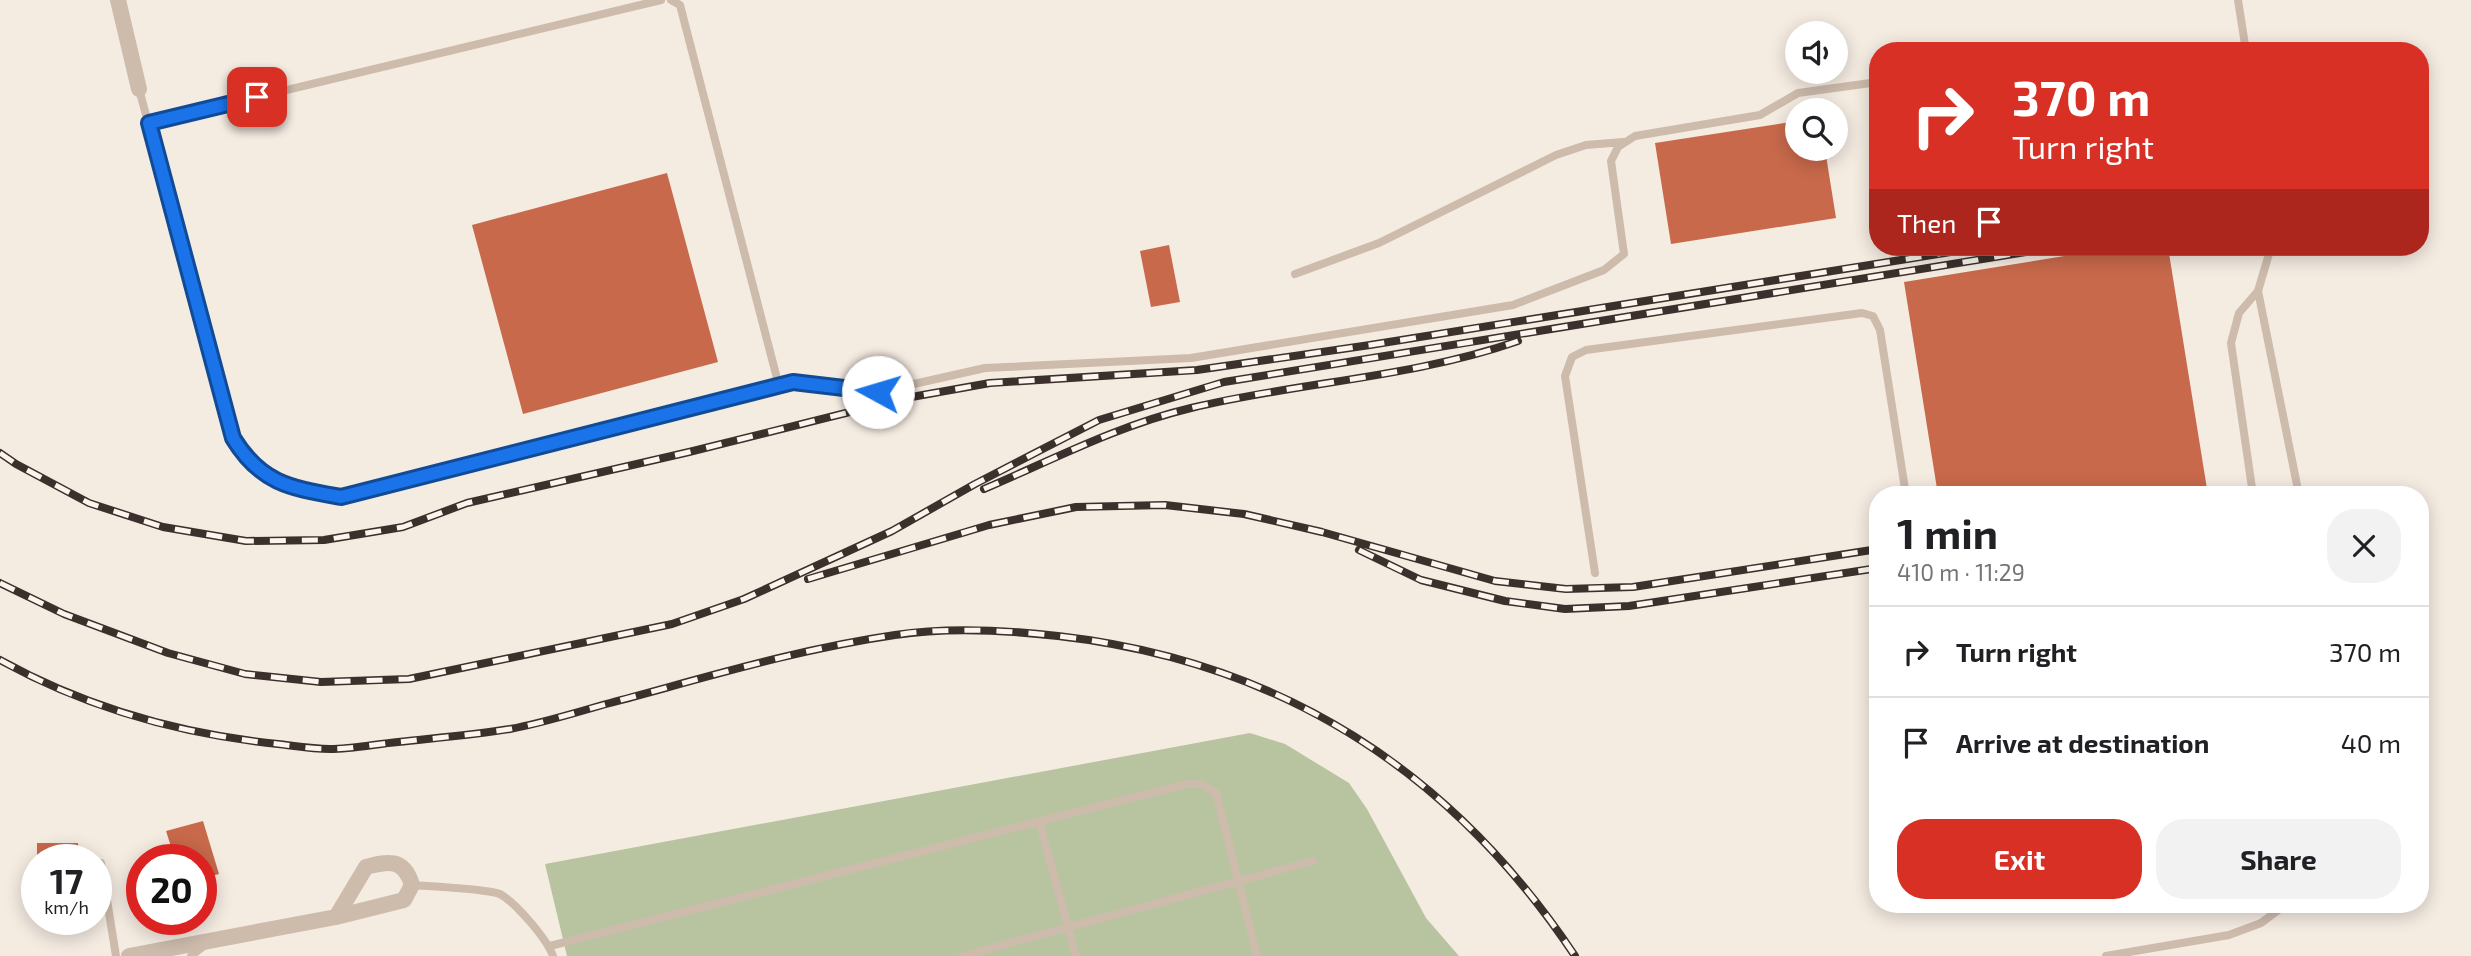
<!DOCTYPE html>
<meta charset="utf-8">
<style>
:root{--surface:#fff;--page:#f2f2f2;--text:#202124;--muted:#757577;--line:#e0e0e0;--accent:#d93025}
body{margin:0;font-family:"Exo 2",sans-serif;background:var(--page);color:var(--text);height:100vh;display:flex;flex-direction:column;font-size:26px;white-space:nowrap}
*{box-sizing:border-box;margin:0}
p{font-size:23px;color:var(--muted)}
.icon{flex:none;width:38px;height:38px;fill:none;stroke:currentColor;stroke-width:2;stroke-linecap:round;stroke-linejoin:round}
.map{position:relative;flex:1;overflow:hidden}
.panel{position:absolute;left:1869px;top:486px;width:560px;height:427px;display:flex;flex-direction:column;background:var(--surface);border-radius:28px;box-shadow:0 4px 18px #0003}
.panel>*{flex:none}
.hud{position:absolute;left:1869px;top:42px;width:560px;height:214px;border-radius:28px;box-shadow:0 4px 18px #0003;background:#d93025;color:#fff;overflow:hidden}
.fabs{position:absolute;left:1785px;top:21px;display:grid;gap:14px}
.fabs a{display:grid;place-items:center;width:63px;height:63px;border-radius:50%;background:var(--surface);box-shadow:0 4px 18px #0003;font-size:35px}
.speed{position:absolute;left:21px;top:844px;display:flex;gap:14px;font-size:35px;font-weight:700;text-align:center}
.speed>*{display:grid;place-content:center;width:91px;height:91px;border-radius:50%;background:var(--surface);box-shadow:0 4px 18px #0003;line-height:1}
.speed small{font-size:18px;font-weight:400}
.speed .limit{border:10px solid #d22;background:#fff;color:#111}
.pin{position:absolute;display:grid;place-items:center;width:60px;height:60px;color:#fff;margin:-30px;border-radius:14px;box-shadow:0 4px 10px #0006}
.me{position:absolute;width:77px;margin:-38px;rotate:276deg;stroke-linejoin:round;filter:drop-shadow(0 0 5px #0008)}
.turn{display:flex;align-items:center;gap:24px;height:147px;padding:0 28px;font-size:32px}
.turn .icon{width:91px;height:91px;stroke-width:2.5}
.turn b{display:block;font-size:49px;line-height:60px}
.then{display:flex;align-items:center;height:66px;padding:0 28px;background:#0003;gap:14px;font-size:26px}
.round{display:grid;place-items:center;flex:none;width:74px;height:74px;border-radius:28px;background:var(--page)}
.headline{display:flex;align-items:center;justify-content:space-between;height:119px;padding:0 28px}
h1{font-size:42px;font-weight:700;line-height:52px}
.action{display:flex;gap:14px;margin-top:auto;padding:14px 28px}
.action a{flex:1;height:80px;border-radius:28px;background:var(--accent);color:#fff;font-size:28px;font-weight:700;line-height:80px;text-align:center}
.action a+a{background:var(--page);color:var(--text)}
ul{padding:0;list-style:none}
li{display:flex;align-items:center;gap:21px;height:91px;padding:0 28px;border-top:2px solid var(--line)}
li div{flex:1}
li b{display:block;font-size:26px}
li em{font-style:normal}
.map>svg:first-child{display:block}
.green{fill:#b8c4a0}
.building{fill:#c8694b}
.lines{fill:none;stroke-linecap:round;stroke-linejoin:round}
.service{stroke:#cdbbac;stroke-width:8}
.minor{stroke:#cdbbac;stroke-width:16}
.rail-casing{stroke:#3b302b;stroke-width:8}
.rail{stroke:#fbf5ee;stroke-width:5;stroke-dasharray:16;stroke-linecap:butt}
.route-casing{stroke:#114b97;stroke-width:18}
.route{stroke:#1a73e8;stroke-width:12}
</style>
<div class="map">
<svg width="2471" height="956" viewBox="0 0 2471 956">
<rect width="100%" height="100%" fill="#f4ebe1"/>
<path class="green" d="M1250,733L1285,744L1349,783L1367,809L1426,918L1459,956H567L545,864Z"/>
<path class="building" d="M1797,121V149H1825L1836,218L1671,244L1655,143Z
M667,173L718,362L523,414L472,225Z
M1169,245L1180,302L1151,307L1140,251Z
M2120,247H2168L2208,495H1938L1904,282Z
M203,821L219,874L201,879V859H175L166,831Z
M37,843H78L79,859H37Z"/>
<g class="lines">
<path class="service" d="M671,0L680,5L779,386
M2238,0L2246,51
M139,89L233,438C261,485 291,488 341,497L793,382L878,392L985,368L1191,358L1513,305L1604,270L1624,254L1611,161L1618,147L1635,136L1760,115L1798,93L1878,82
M149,123L661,0
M2271,247L2258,291L2299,495
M1295,274L1379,243L1556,155L1586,145L1623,142
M2253,495L2231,343L2239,313L2258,291
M1595,573L1565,376L1572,357L1586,350L1862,313L1873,316L1880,330L1906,495
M1039,821L1076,956
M101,863L116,956
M412,885C428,886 489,889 500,894C516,903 547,939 553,956
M550,946L1186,784H1201L1216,793L1257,956
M191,956L205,945
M962,956L1313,861
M2106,956L2229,935L2261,923L2285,905"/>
<path class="minor" d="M118,0L139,89
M129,956L336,917L404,900L412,885C404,858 389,861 366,867L336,917"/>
<g class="rail-casing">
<path id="rail" d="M0,453L16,464L89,503L163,527L246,541L324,540L403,527L467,503L689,452L906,398L990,383L1197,370L1370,345L1982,247
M984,489C1052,460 1119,425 1191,408C1299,382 1412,378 1518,341
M1359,550L1421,580L1505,601L1565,609L1629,606L1878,568
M808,579L989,525L1076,507L1165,505L1244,514L1322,532L1495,581L1566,589L1633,587L1878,549
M0,583L64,614L168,653L245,674L321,682L409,679L672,624L744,599L892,531L975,484L1099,420L1224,382L2057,247
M0,660C87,708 180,734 278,744C295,746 313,749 330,749C352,749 376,744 398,742C435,738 473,735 510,729C543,723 577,712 610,703C704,678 798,649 895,635C948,627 1005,630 1058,636C1280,661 1452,771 1575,956"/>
</g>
<use href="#rail" class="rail"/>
</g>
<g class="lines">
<g class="route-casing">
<path id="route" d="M257,97L149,123L233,438C261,484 291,488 341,497L793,382L878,392"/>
</g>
<use href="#route" class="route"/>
</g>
</svg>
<div class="fabs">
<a><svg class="icon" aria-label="sound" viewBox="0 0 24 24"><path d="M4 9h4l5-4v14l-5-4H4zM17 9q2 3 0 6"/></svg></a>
<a><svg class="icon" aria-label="search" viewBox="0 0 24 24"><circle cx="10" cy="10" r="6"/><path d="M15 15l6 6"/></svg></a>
</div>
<div class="speed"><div>17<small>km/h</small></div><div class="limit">20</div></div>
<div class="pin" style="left:257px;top:97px;background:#d93025"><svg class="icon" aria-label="arrive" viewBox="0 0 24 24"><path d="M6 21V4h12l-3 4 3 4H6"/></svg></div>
<svg class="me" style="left:878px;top:392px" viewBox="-20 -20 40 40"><circle r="19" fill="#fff"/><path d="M0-13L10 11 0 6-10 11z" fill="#1a73e8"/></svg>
<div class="hud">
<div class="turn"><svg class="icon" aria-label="right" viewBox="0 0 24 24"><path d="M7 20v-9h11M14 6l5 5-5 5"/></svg><div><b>370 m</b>Turn right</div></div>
<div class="then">Then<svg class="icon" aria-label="arrive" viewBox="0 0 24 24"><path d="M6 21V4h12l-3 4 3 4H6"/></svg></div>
</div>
<section class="panel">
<div class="headline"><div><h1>1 min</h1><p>410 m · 11:29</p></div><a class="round"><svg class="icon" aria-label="close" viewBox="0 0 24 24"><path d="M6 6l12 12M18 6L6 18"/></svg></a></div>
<ul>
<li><svg class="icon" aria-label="right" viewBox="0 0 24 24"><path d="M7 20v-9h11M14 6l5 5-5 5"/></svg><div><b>Turn right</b></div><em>370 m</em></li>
<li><svg class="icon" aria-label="arrive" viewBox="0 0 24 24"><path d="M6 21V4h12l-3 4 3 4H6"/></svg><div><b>Arrive at destination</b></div><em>40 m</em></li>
</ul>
<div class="action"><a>Exit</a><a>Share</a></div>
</section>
</div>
